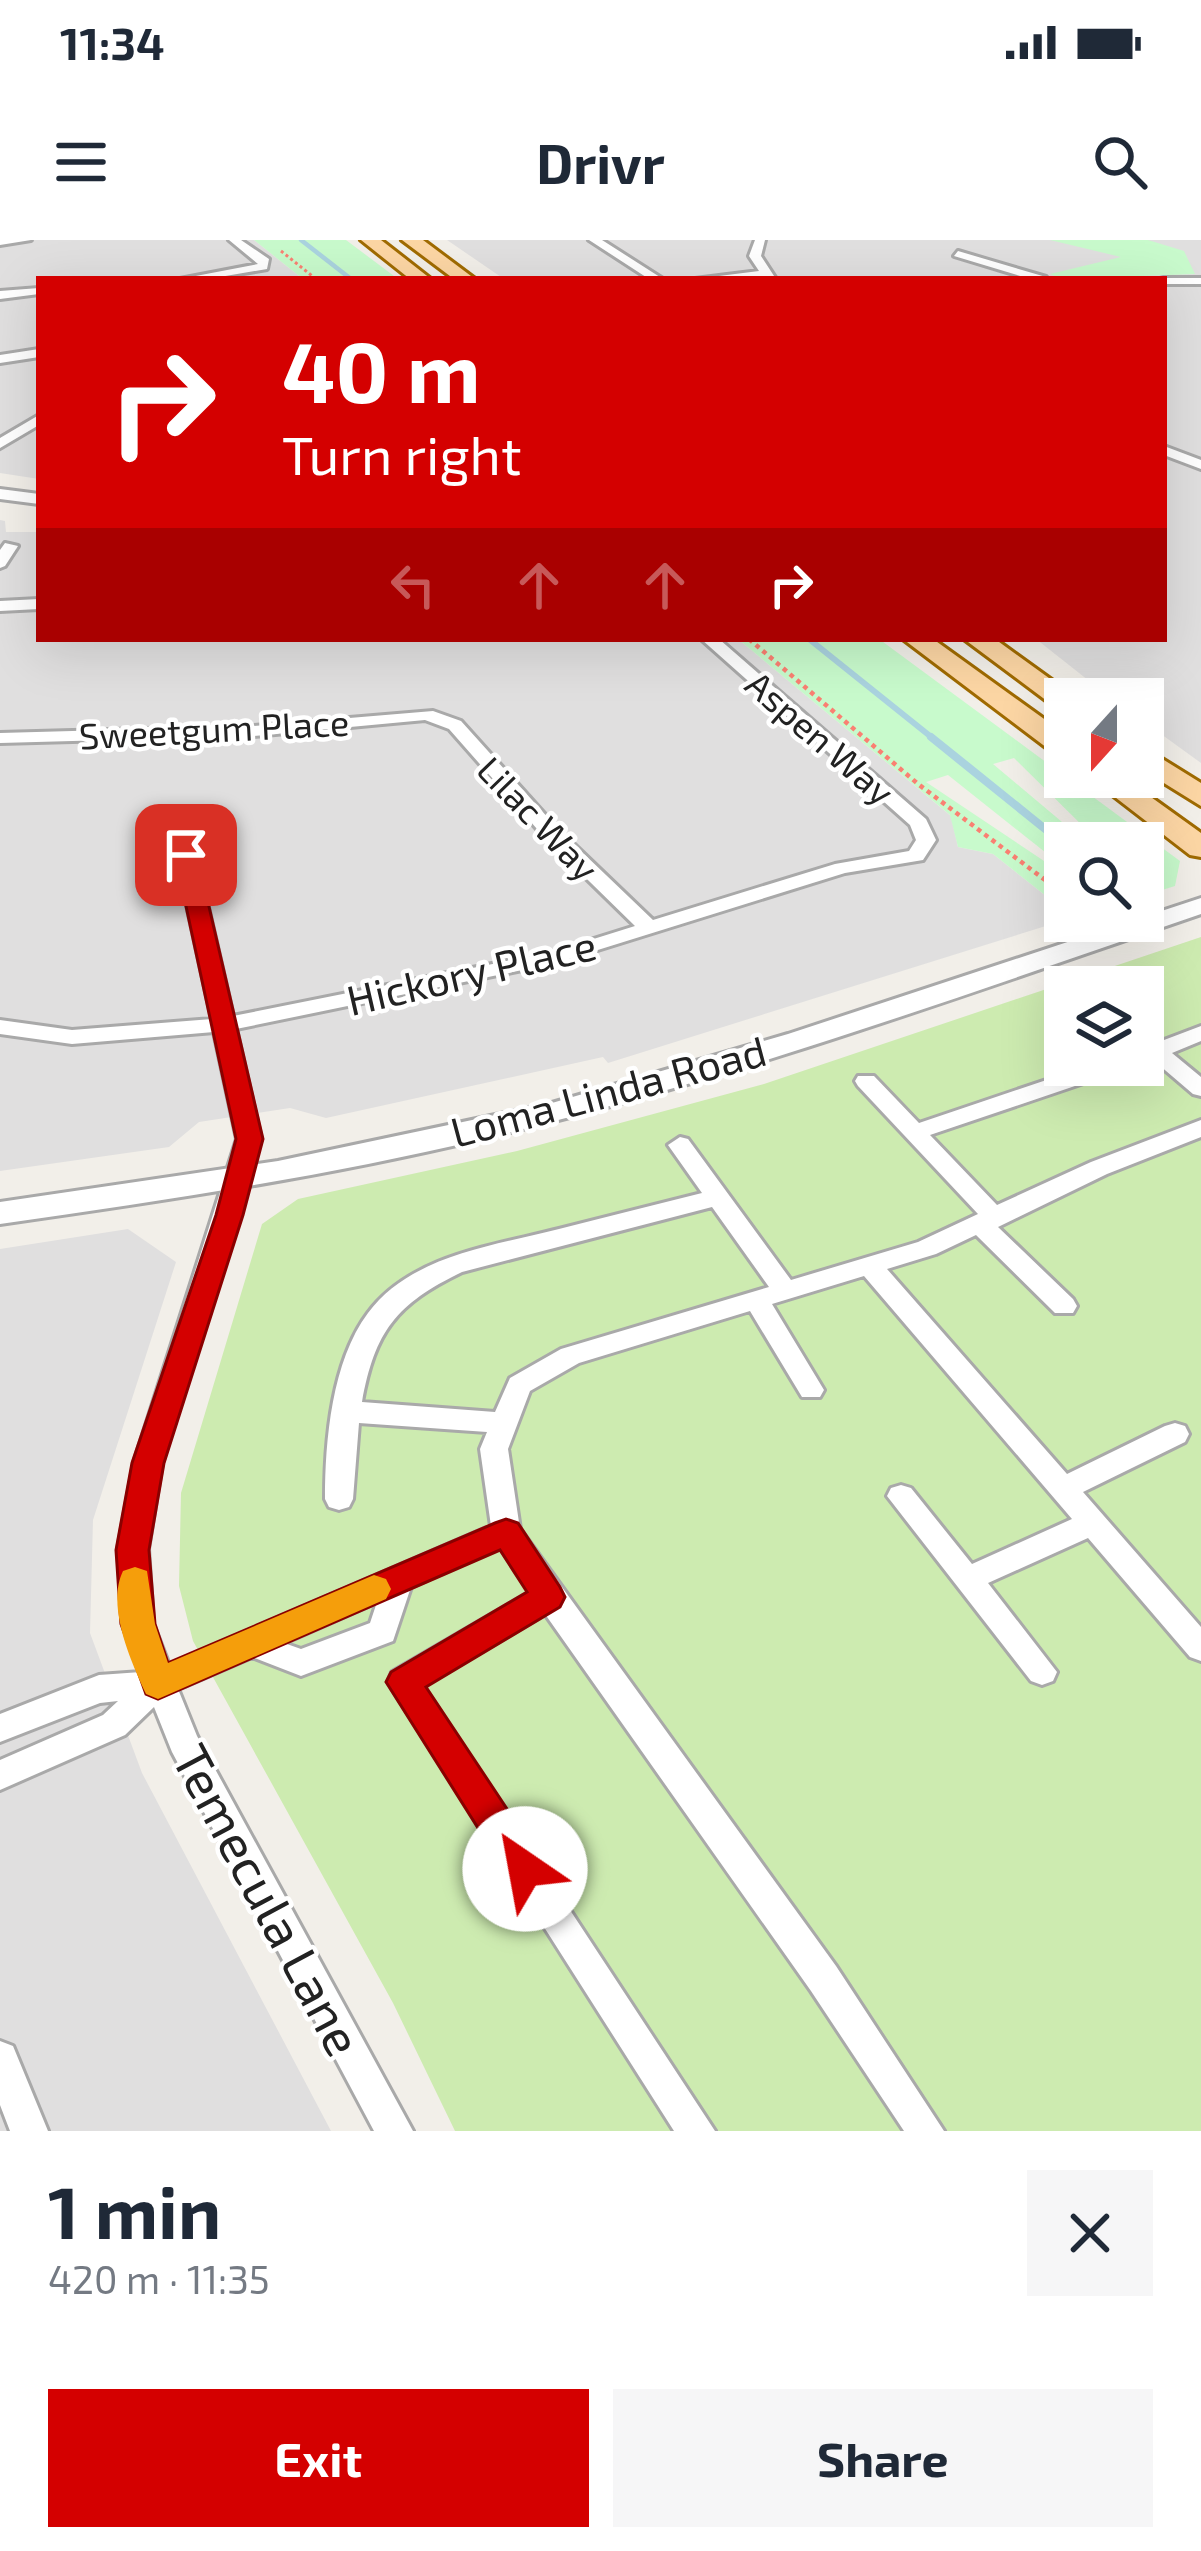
<!DOCTYPE html>
<meta charset="utf-8">
<style>
:root{--surface:#fff;--page:#f6f6f7;--text:#1f2937;--muted:#747a83;--accent:#d40000}
body{margin:0;font-family:"Exo 2",sans-serif;background:var(--page);color:var(--text);height:100vh;display:flex;flex-direction:column;font-size:45px;white-space:nowrap}
*{box-sizing:border-box;margin:0}
p{font-size:39px;color:var(--muted)}
.icon{flex:none;width:66px;height:66px;fill:none;stroke:currentColor;stroke-width:2;stroke-linecap:round;stroke-linejoin:round}
.map{position:relative;height:1891px;overflow:hidden}
.drawer{display:flex;flex-direction:column;background:var(--surface);flex:1}
.drawer>*{flex:none}
.guide{position:absolute;left:36px;top:36px;width:1131px;height:366px;border-radius:0px;box-shadow:0 12px 48px #0002;background:#d40000;color:#fff;overflow:hidden}
.needle{width:78px;rotate:201deg}
.controls{position:absolute;left:1044px;top:438px;display:grid;gap:24px}
.controls a{display:grid;place-items:center;width:120px;height:120px;border-radius:0px;background:var(--surface);box-shadow:0 12px 48px #0002;font-size:60px}
.pin{position:absolute;display:grid;place-items:center;width:102px;height:102px;color:#fff;margin:-51px;border-radius:24px;box-shadow:0 6px 18px #0006}
.me{position:absolute;width:132px;margin:-66px;rotate:327deg;stroke-linejoin:round;filter:drop-shadow(0 0 9px #0008)}
.turn{display:flex;align-items:center;gap:42px;height:252px;padding:0 48px;font-size:54px}
.turn .icon{width:156px;height:156px;stroke-width:2.5}
.turn b{display:block;font-size:84px;line-height:102px}
.lanes{display:flex;align-items:center;height:114px;padding:0 48px;background:#0003;justify-content:center;gap:60px;direction:ltr}
.lanes .off{opacity:.35}
.round{display:grid;place-items:center;flex:none;width:126px;height:126px;border-radius:0px;background:var(--page)}
.headline{display:flex;align-items:center;justify-content:space-between;height:204px;padding:0 48px}
h1{font-size:72px;font-weight:700;line-height:90px}
.primary-button{display:flex;gap:24px;margin-top:auto;padding:24px 48px}
.primary-button a{flex:1;height:138px;border-radius:0px;background:var(--accent);color:#fff;font-size:48px;font-weight:700;line-height:138px;text-align:center}
.primary-button a+a{background:var(--page);color:var(--text)}
.status{display:flex;justify-content:space-between;align-items:center;height:84px;padding:0 60px;background:var(--surface);direction:ltr}
.status svg{height:33px;fill:currentColor}
header{display:flex;justify-content:space-between;align-items:center;height:156px;padding:0 48px;background:var(--surface);font-size:54px;font-weight:700}
.map>svg:first-child{display:block}
.residential{fill:#e0dfdf}
.grass{fill:#cdebb0;fill-rule:evenodd}
.park{fill:#c8facc}
.lines{fill:none;stroke-linecap:round;stroke-linejoin:round}
.stream-far2{stroke:#aad3df;stroke-width:4.5}
.stream-far1{stroke:#aad3df;stroke-width:6}
.stream{stroke:#aad3df;stroke-width:8}
.minor-casing{stroke:#a9a9a9;stroke-width:6}
.tertiary-casing{stroke:#a9a9a9;stroke-width:6}
.primary-casing{stroke:#a06b00;stroke-width:6}
.path-far1{stroke:#fa8072;stroke-width:3;stroke-dasharray:3 3;stroke-linecap:butt}
.path{stroke:#fa8072;stroke-width:4.5;stroke-dasharray:4.5 4.5;stroke-linecap:butt}
.minor{fill:#fff;fill-rule:evenodd}
.tertiary{fill:#fff;fill-rule:evenodd}
.primary{fill:#fcd6a4;fill-rule:evenodd}
.route{fill:#d40000;stroke:#8a0000;stroke-width:3}
.slow{fill:#f59e0b}
.labels{text-anchor:middle;dominant-baseline:central;stroke-width:9;stroke-linejoin:round;paint-order:stroke}
.far-street-label{font-size:36px;fill:#222;stroke:#fff}
.street-label{font-size:42px;fill:#222;stroke:#fff}
.near-street-label{font-size:51px;fill:#222;stroke:#fff}
</style>
<div class="status"><b>11:34</b><svg viewBox="0 0 49 12"><path d="M0 12V9h3v3zM5 12V6h3v6zM10 12V3h3v9zM15 12V0h3v12zM26 1h20v11H26zM47 4h2v5h-2z"/></svg></div>
<header><svg class="icon" aria-label="menu" viewBox="0 0 24 24"><path d="M4 6h16M4 12h16M4 18h16"/></svg>Drivr<svg class="icon" aria-label="search" viewBox="0 0 24 24"><circle cx="10" cy="10" r="6"/><path d="M15 15l6 6"/></svg></header>
<div class="map">
<svg width="1201" height="1891" viewBox="0 0 1201 1891">
<rect width="100%" height="100%" fill="#f2efe9"/>
<path class="residential" d="M0,0H254L303,39H39V239L0,233Z
M447,0H1201V523L1143,481V459H1112L1036,399H1164V39H504Z
M0,280L5,281L6,292H39V399H738L951,576L958,607L993,614L1065,671V680L608,823L603,817L326,878L290,868L199,882L169,907L0,931Z
M128,989L176,1022L93,1280L90,1393L142,1533L331,1891H0V1009Z"/>
<path class="grass" d="M1201,697V1891H455L393,1763L193,1401L179,1346L181,1253L262,984L298,959L517,911L764,844ZM1065,747H1143V825H1065Z"/>
<path class="park" d="M254,0H346L398,39H303Z
M1050,0H1148L1184,11L1195,34L1062,39L1050,34L1121,17Z
M738,399H879L1180,621L1175,646L1143,656V603H1100L1014,518L993,524L1087,603H1065V628L948,535L926,542L1065,635V671L993,614L958,607L950,575Z"/>
<g class="lines">
<path class="stream-far2" d="M301,0L351,39"/>
<path class="stream-far1" d="M809,399L935,500"/>
<path class="stream" d="M931,497L1065,605"/>
<g class="minor-casing">
<path id="minor" d="M0,0H31L0,5Z
M229,0H241L269,19L267,29L208,39H180L258,24Z
M589,0H602L663,39H649Z
M755,0H765L761,16L776,39H695L759,31L749,16Z
M958,11L1046,37L1048,39H1030L954,16Z
M1164,38H1201V44H1164V39H1160Z
M39,48V54L0,59V51Z
M39,109V117L0,123V115Z
M39,175V185L0,208V198Z
M1164,206L1201,220V229L1164,215Z
M5,303L18,306L5,326L0,328V310Z
M39,359V369L0,371V361Z
M701,399H719L926,579L936,600L923,620L845,633L556,723L236,789L261,899L162,1223L148,1309L153,1384L169,1425L491,1286L480,1209L487,1192L359,1183L353,1259L349,1267L339,1270L329,1267L325,1259C325,1200 332,1121 368,1073C411,1015 494,1006 559,989C606,977 654,965 702,953L668,905L680,897L688,899L791,1040L918,1002L978,974L858,846L855,841L858,836H874L919,883L1091,825H1125L1122,830L930,895L997,965L1091,922L1201,880V897L1107,934L998,987L1073,1059L1077,1066L1073,1073H1055L976,995L936,1014L887,1029L1067,1234L1165,1186L1175,1183L1185,1186L1189,1194L1185,1202L1083,1252L1201,1387V1421L1190,1417L1088,1298L988,1343L1057,1432L1053,1441L1042,1445L1031,1441L887,1256L891,1248L901,1245L911,1248L972,1324L1072,1279L864,1036L772,1064L824,1150L820,1157H802L750,1071L579,1123L530,1151L508,1209L520,1289L836,1726L944,1891H904L811,1751L545,1374L423,1446L715,1891H674L388,1442L392,1432L530,1352L500,1307L411,1347L393,1401L301,1436L252,1417L178,1449L197,1496L413,1891H374L172,1512L154,1467L125,1495L0,1550V1520L103,1475L118,1461L100,1463L0,1502V1474L99,1435L141,1432L123,1384L118,1309L134,1223L237,899L214,792L72,804L0,794V780L72,790L212,779L176,615L186,609L196,615L233,776L552,712L635,686L545,598L449,489L425,480L254,496L0,503V493L254,486L433,471L461,481L559,590L653,680L835,624L909,611L916,600L910,585ZM712,967L769,1047L561,1109L510,1138L495,1172L362,1162C375,1091 396,1064 462,1032ZM377,1362L370,1383L301,1409L284,1403Z
M1201,786V801L1172,813L1201,837V856L1193,854L1152,819L1143,822V808Z
M0,1801L13,1806L48,1891H10L0,1865Z"/>
</g>
<g class="tertiary-casing">
<path id="tertiary" d="M0,249L39,254V264L0,259Z
M1201,658V674C964,755 727,841 482,899C323,937 162,961 0,984V962L278,921L552,863L788,794Z"/>
</g>
<g class="primary-casing">
<path id="primary" d="M361,0H381L431,39H410Z
M402,0H423L475,39H454Z
M903,399H933L1065,494V517L1055,514Z
M964,399H995L1078,459H1065V469L1055,467Z
M1143,507L1201,543V566L1143,530Z
M1089,537H1123L1201,593V617L1190,615Z"/>
</g>
<path class="path-far1" d="M281,11L316,39"/>
<path class="path" d="M749,399L918,544L1065,655"/>
<use href="#minor" class="minor"/>
<use href="#tertiary" class="tertiary"/>
<use href="#primary" class="primary"/>
</g>
<path class="route" d="M186,608L197,615L263,899L243,975L164,1223L149,1310L155,1384L168,1423L495,1283L506,1279L518,1283L560,1347L565,1357L560,1367L426,1447L539,1617L544,1629L539,1642L525,1647L512,1642L386,1442L391,1432L527,1352L500,1310L158,1459L146,1454L121,1384L116,1310L132,1223L216,975L236,899L175,615Z"/>
<path class="slow" d="M135,1327L147,1331L155,1384L168,1423L374,1335L386,1339L391,1349L386,1359L158,1459L146,1454C131,1422 106,1366 123,1331Z"/>
<g class="labels">
<g class="far-street-label">
<text transform="translate(214 488) rotate(-3)">Sweetgum Place</text>
<text transform="translate(821 497) rotate(41)">Aspen Way</text>
<text transform="translate(539 578) rotate(46)">Lilac Way</text>
</g>
<g class="street-label">
<text transform="translate(471 731) rotate(-13)">Hickory Place</text>
<text transform="translate(608 850) rotate(-15)">Loma Linda Road</text>
</g>
<g class="near-street-label">
<text transform="translate(269 1659) rotate(62)">Temecula Lane</text>
</g>
</g>
</svg>
<div class="controls">
<a><svg class="needle" viewBox="-14 -14 28 28"><path d="M0-13l5 13h-10z" fill="#e53935"/><path d="M0 13l5-13h-10z" fill="#747a83"/></svg></a>
<a><svg class="icon" aria-label="search" viewBox="0 0 24 24"><circle cx="10" cy="10" r="6"/><path d="M15 15l6 6"/></svg></a>
<a><svg class="icon" aria-label="layers" viewBox="0 0 24 24"><path d="M12 4l9 5-9 5-9-5zM3 14l9 5 9-5"/></svg></a>
</div>
<div class="pin" style="left:186px;top:615px;background:#d93025"><svg class="icon" aria-label="arrive" viewBox="0 0 24 24"><path d="M6 21V4h12l-3 4 3 4H6"/></svg></div>
<svg class="me" style="left:525px;top:1629px" viewBox="-20 -20 40 40"><circle r="19" fill="#fff"/><path d="M0-13L10 11 0 6-10 11z" fill="#d40000"/></svg>
<div class="guide">
<div class="turn"><svg class="icon" aria-label="right" viewBox="0 0 24 24"><path d="M7 20v-9h11M14 6l5 5-5 5"/></svg><div><b>40 m</b>Turn right</div></div>
<div class="lanes"><svg class="icon off" aria-label="left" viewBox="0 0 24 24"><path d="M17 20v-9H6M10 6l-5 5 5 5"/></svg><svg class="icon off" aria-label="ahead" viewBox="0 0 24 24"><path d="M12 20V5M6 11l6-6 6 6"/></svg><svg class="icon off" aria-label="ahead" viewBox="0 0 24 24"><path d="M12 20V5M6 11l6-6 6 6"/></svg><svg class="icon" aria-label="right" viewBox="0 0 24 24"><path d="M7 20v-9h11M14 6l5 5-5 5"/></svg></div>
</div>
</div>
<section class="drawer">
<div class="headline"><div><h1>1 min</h1><p>420 m · 11:35</p></div><a class="round"><svg class="icon" aria-label="close" viewBox="0 0 24 24"><path d="M6 6l12 12M18 6L6 18"/></svg></a></div>
<div class="primary-button"><a>Exit</a><a>Share</a></div>
</section>
